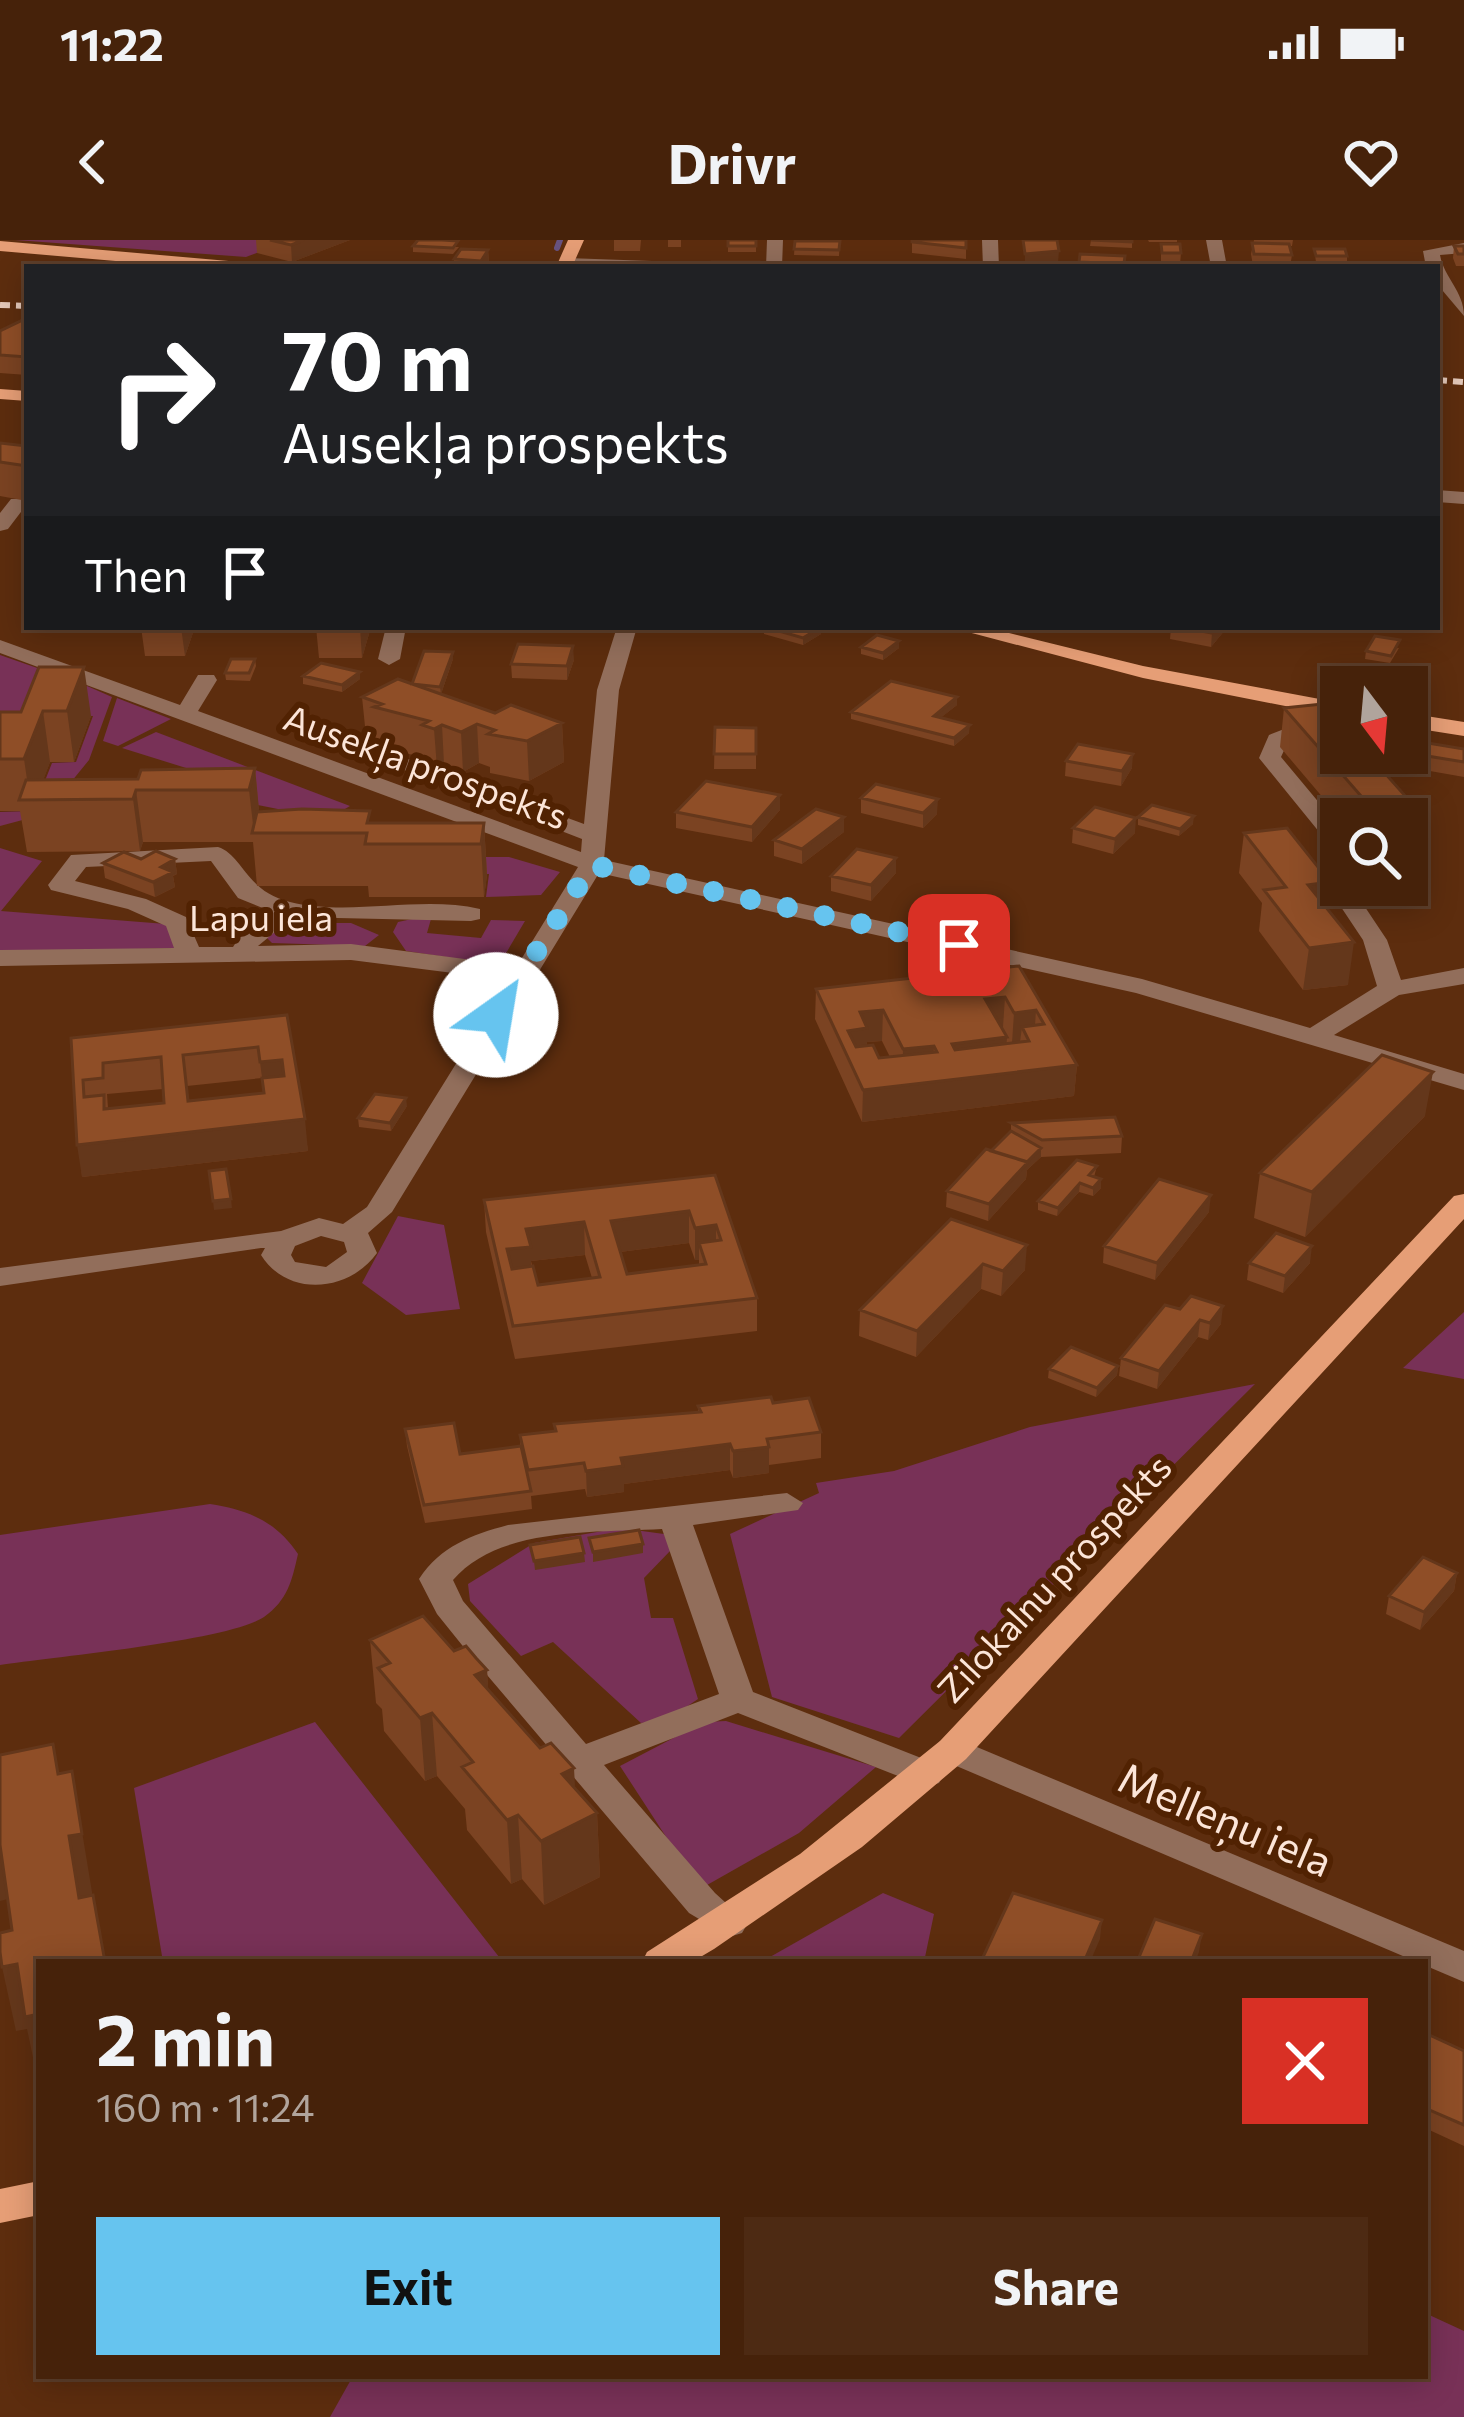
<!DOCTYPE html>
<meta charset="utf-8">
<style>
:root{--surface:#46220a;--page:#4d2a13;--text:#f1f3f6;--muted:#b0a49c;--line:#5e3f2b;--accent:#66c4ef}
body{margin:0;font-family:Commissioner,sans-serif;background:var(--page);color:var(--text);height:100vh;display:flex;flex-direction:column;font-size:45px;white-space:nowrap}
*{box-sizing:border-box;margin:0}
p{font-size:39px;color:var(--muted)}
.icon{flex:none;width:66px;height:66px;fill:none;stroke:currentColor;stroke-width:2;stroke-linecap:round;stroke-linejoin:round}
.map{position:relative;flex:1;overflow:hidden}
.panel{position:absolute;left:36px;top:1719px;width:1392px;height:420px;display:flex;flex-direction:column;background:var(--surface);border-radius:0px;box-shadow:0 6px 30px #0003,0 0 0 3px var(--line)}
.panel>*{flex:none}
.guide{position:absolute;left:24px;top:24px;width:1416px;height:366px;border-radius:0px;box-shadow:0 6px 30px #0003,0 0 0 3px var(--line);background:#202124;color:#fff;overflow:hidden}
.needle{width:78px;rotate:164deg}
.buttons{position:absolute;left:1320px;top:426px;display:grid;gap:24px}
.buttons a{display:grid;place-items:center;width:108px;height:108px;border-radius:0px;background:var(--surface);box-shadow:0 6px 30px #0003,0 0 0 3px var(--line);font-size:60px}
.pin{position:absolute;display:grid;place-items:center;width:102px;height:102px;color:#fff;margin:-51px;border-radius:24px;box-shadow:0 6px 18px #0006}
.me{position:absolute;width:132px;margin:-66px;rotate:32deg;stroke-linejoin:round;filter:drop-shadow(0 0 9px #0008)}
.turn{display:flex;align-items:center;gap:42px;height:252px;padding:0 60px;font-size:54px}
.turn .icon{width:156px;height:156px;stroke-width:2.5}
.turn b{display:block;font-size:84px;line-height:102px}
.then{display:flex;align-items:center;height:114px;padding:0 60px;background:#0003;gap:24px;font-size:45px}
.round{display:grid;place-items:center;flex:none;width:126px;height:126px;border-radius:0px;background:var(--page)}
.summary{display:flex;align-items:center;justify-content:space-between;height:204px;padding:0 60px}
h1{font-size:72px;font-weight:700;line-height:90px}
.action{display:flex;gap:24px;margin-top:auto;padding:24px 60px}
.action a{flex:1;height:138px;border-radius:0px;background:var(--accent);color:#111;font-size:48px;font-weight:700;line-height:138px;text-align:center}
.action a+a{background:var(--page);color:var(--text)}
.status{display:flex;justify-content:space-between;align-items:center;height:84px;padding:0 60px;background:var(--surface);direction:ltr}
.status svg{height:33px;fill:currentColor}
header{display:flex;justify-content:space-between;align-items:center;height:156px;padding:0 60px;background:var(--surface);font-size:54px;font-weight:700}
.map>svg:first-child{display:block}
.green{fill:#783157}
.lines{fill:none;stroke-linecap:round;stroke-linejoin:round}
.stream{stroke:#685381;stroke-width:6}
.minor{fill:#926e5b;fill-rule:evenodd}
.major{fill:#e69e76;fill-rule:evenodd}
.rail{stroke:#e4c9ba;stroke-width:6;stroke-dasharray:10 6;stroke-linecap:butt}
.wall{fill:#7b4322;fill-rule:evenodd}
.shaded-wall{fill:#64371b}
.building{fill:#8f4e27;stroke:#64371b;stroke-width:3;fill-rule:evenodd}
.route{stroke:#66c4ef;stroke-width:21;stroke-dasharray:0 37.8}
.labels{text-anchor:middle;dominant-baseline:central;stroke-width:12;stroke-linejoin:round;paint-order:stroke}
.street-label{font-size:36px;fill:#fce5d8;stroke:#512202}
.near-street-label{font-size:42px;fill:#fce5d8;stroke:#512202}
</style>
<div class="status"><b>11:22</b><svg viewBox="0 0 49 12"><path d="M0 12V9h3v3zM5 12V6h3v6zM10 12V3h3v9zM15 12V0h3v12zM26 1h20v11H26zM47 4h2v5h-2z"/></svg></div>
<header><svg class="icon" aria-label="back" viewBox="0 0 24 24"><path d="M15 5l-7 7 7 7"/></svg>Drivr<svg class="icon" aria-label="heart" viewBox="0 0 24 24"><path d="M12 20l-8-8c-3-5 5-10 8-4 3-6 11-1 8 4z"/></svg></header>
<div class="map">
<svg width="1464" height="2177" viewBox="0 0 1464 2177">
<rect width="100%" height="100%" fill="#5d2d0e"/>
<path class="green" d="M15,0H290L246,17Z
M0,415L83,444L0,493Z
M87,446L112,457L89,520L45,574L0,586V572L33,571L52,523L76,522L93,476L33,478Z
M117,458L171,479L118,506L103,501Z
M156,492L350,566L328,579L237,561L215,537L122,508Z
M0,608L42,621L1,671L166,684L180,708L0,712Z
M396,617H509L560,632L541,655L486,657L489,634L451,635Z
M412,679H431L427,693L481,698L491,680L525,681L499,725L406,711L393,692L398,682Z
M283,683H351L379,695L365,706L272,703L264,695Z
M398,976L444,985L460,1069L406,1075L362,1043Z
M1464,1072V1139L1403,1128Z
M1255,1144L899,1498L772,1457L730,1294L819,1253L816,1243L894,1231L1030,1187Z
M210,1264C248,1270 276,1281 298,1314C292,1340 288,1360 264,1377C228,1401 53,1417 0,1425V1295Z
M620,1288L664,1294L671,1310L644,1338L651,1378H673L698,1459L667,1480L641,1483L553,1402L521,1416L470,1361L468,1344L534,1303Z
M726,1481L876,1527L799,1593L700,1649L620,1526L704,1482Z
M315,1482L503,1722H163L134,1548Z
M883,1653L934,1674L924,1722H761Z
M1425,2073L1464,2091V2177H330L353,2136H1425Z"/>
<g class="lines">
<path class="stream" d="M557,8L560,0"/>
<path class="minor" d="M767,0H783L782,27H766Z
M982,0H998L999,27H983Z
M1206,0H1222L1227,27H1211Z
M1464,3V13L1440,15C1444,38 1464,51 1464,76L1437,44V27H1426L1423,11Z
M567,18L680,22L688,27L561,26L559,23Z
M1437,250L1464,252V264L1437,262Z
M11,259H25L27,264L8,289L0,291V273Z
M386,387H406L400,419L389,425L378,419Z
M617,387H637L619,450L604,620L1142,739L1310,788L1377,746L1363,700L1339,664L1347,645H1371L1363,664L1387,700L1401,740L1464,728V744L1399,755L1334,795L1464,834V850L1136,753L599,633L392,972L368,993L377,1013C349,1052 288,1058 261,1015L265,1008H261L0,1046V1028L281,991L319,978L343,984L367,967L508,740L351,720L0,726V710L174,708L166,686L128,669L51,650L48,645L71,615L218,607C243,615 246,652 290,662C351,677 419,655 480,669V679L471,681L293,677L258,706L351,704L517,726L578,627L0,413V400L180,465L198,435H214L217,440L198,471L581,612L582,599L365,515L376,508L384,510L584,584L597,450ZM211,621L238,658L270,671L246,687L233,707H199L186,677L146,659L75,641L86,627ZM321,996L344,1002L347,1012L326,1027L295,1022L291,1015L295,1006Z
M1341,467V482L1287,504L1281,517L1341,589V611L1333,609L1259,518L1269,495Z
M1407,632L1424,636L1427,641L1415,648L1402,645H1407Z
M787,1253L803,1263L798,1270L693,1285L753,1452L939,1525L944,1534L939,1543L926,1547L738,1473L604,1525L715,1653L748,1683L742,1693L729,1697L689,1673L470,1415L437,1374L419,1339C441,1306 471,1295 508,1285ZM662,1289L719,1454L586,1504L463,1361L453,1340C499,1286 597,1293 662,1289Z
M953,1497L1464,1711V1742L940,1519L935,1510L940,1501Z"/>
<path class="major" d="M568,0H584L572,27H556Z
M0,1L240,22L248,27H185L0,11Z
M0,149L27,151V161L0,159Z
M949,387H985L1143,426L1341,463V477L1143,438Z
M1407,473L1464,482V496L1407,487Z
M1464,954V979L966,1519L862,1607L714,1709L692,1722H642L647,1712L800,1614L940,1501L1454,956Z
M39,1941V1975L0,1983V1949Z"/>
<path class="rail" d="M0,65L27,66
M1437,140L1464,142"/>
</g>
<path class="wall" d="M256,0H350L292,22L257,13Z
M614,0H641L640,11H614Z
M668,0H681V7H668Z
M728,0H756V12H728Z
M912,0L966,8V19L912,13Z
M1091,0H1132V8L1090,6Z
M1148,0H1177V2H1149Z
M1254,0H1293L1292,6H1290L1292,15L1290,27L1253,26L1251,14Z
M795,1H840L839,16L794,15Z
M1161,4L1181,13L1180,25L1161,24Z
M413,6L459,7L453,14L413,12Z
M1454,6H1464V26H1456L1453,18Z
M1314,9L1347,16V22H1316Z
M488,10L489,22L485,27H454V19Z
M1125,16L1124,27H1079V22Z
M27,78V135L0,133V91Z
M0,203L27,206V261L0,256Z
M141,387H195L185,416H145Z
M316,387H371L362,418H319Z
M764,387H821V394L803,405L764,394Z
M1171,387H1225V390L1211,407L1170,399Z
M899,401V408L883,420L861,414V407Z
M1399,408L1390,423L1365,419L1366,411Z
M255,419L256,426L250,441L226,440L225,433Z
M453,419L441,454L495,473L562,483L564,522L529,541L490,533V527L479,523L463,532L444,524L437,528L425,524V518L377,506V500L366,496L362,457L412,444Z
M574,420L567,440L512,438L511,424Z
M39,427L91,476L74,522H50L43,540L138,539L255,528L259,572L371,583H484L487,635L484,657H369L368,646H257L253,602H143L140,611L27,612L20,571H0V472H21Z
M303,436L360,439L342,452L303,444Z
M957,465L940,478L969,493L954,506L851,479V472Z
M1284,468L1408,559L1405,579H1341L1280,507Z
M715,487L756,488V529H714Z
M1464,509V537L1413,528L1415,514Z
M1066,521L1132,528L1121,546L1065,536Z
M780,555V570L752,602L676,588V572Z
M861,558L937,574L923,588L861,573Z
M1138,577L1193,584L1179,596L1138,585Z
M1073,588L1135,593L1113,614L1072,603Z
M844,592L802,624L774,616V600Z
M1244,593L1330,642L1327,669L1348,745L1303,750L1259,691L1262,663L1239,633Z
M896,618V633L871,661L831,651V636Z
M141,619H175L177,634L173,636L175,647L155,657L105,638L103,623Z
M1019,726L1077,825L1074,856L862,882L815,779L816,749ZM882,801L890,817L879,818L867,806V802Z
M287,775L308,911L82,937L71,798ZM262,838L263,853L189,861L187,846ZM163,849L164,863L108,868L107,854Z
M407,866L391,891L359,887L358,878Z
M1425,876L1305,997L1254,978L1260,933Z
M1011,883L1122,896L1121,913L1041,917L1027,930L1026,939L988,981L946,967L947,951L1011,891Z
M1097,926L1094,937L1101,948L1093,956L1079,952L1057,976L1038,970V961Z
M715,935L757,1058V1091L515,1119L486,992L484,960ZM689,1003L695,1020H699V1025L627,1034L620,1012ZM585,1015L592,1038L538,1045L531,1021Z
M1209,972L1155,1040L1103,1023L1104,1006Z
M951,979L1025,1030L1001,1056L981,1049L916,1117L859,1096L860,1070Z
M1249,1023H1310L1283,1053L1247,1040Z
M1165,1065L1221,1084L1208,1100L1198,1097L1157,1149L1119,1136L1121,1118Z
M1118,1126L1117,1135L1096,1157L1048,1138L1049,1129Z
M773,1163L821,1192V1218L769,1225V1233L733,1238L730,1230L624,1244V1252L587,1257L585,1249L531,1256L532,1269L425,1283L407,1206L405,1189L460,1214L520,1206V1195L555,1191L554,1184L698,1173V1166Z
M1457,1333L1454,1351L1420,1390L1386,1374L1389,1356Z
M370,1400L454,1411L487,1430L488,1450L597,1573L600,1637L544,1665L522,1639L511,1644L467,1590L465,1569L437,1536L425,1541L384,1491L382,1469L376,1463Z
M1425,1793L1464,1811V1906L1425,1888Z"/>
<path class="shaded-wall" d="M304,0H350L292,22L291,5Z
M488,10L489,22L485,27H481V21Z
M1059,11L1058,23L1025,25V14Z
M181,387H195L185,416Z
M360,387H371L362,418Z
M821,387V394L803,405V398Z
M1217,387H1225V390L1211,407L1212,393Z
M899,401V408L883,420V413Z
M573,406L574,420L567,440V426Z
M453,412V419L441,454L440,447Z
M84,427L91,476L74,522L67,471Z
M360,432V439L342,452V445Z
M957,457V465L933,484L934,476Z
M43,471L50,522L36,560H30L24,519Z
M562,483L564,522L529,541L527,501Z
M477,484L479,523L463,532L461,492Z
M442,485L444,524L437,528L434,489Z
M970,485L969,493L954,506V498Z
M1133,514L1132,528L1121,546L1122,531Z
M255,528L260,580L254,593L249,550Z
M136,550L143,602L140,611L133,559Z
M780,555V570L752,602V587Z
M938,559L937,574L923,588V573Z
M1408,559L1405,579H1366L1368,564Z
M1194,576L1193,584L1179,596L1180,589Z
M844,577V592L802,624V609Z
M1136,578L1135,593L1113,614L1115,599Z
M484,583L487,635L484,657L481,604Z
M896,618V633L871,661V645Z
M175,619L177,634L173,636L175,647L155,657L153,642L161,627Z
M1330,642L1325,683L1308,645Z
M1354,702L1348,745L1303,750L1309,708Z
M1005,757L1003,787L984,790L985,759Z
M883,770L882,801L867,802L866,819L850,821L848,791L860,772Z
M1036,770L1034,801L1022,787L1020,802L1012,803L1014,773Z
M1007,797L1005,828L950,835L952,804Z
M934,806L932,837L902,840L903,809Z
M282,820L285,851L264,853L260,822Z
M1077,825L1074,856L862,882L863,850Z
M1433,832L1425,876L1305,997L1312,952Z
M406,858L407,866L391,891L390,883Z
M305,879L308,911L82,937L77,905Z
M1041,908V917L1027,930L1026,939L988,981L989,964Z
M1101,939V948L1093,956V948Z
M1080,943L1079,952L1057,976L1058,968Z
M1211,955L1209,972L1155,1040L1157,1023Z
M231,959L232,968L214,970L213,961Z
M689,971V1003L612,1013L611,981Z
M584,982L585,1015L531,1021L532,1039L509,1042L507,1009L526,989Z
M716,985V1018L699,1003V1020H695V988Z
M1027,1005L1025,1030L1001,1056L1003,1031Z
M1312,1006L1310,1023L1283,1053L1285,1036Z
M983,1024L981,1049L916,1117L917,1091Z
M1223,1066L1221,1084L1208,1100L1210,1083Z
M1200,1080L1198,1097L1157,1149L1159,1131Z
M1118,1126L1117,1135L1096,1157L1097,1148Z
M730,1204V1230L624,1244V1252L587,1257L586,1231L621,1218Z
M769,1207V1233L733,1238V1211Z
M643,1304V1313L593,1322V1312Z
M584,1313L585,1322L535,1330L534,1321Z
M1457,1333L1454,1351L1420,1390L1424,1372Z
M487,1430L491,1493L475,1435Z
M432,1473L437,1536L425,1541L420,1478Z
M574,1528L577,1583L597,1573L600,1637L544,1665L541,1601L562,1534Z
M72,1531L93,1658L91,1722L69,1596Z
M518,1575L522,1639L511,1644L507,1580Z
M0,1602L12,1658L0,1661Z
M1102,1680L1100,1699L1090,1722H1084Z
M1202,1694L1199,1712L1195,1722H1191Z
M17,1724L39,1774L38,1841L27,1789L16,1791L2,1727Z"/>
<path class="building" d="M270,0H304L291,5Z
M418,0H442L458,1L453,8L413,6Z
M728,0H756V6H728Z
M912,0H966V8L912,2Z
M1023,0H1057L1059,11L1025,14Z
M1091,0H1132V2Z
M795,1H840L839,10L794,9Z
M1252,3L1289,4L1292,15L1254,14Z
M1161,4H1180L1181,13H1162Z
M1454,6H1464V14H1458Z
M461,9L488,10L481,21L454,19Z
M1314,9H1345L1347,16H1316Z
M1080,14L1125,16L1124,24L1079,22Z
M712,22H759V27H712Z
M27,78V117L0,115V91Z
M0,203L27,206V226L0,222Z
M765,387H821L803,398Z
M1181,387H1217L1212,393Z
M877,395L899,401L883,413L861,407Z
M1375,396L1400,400L1391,416L1366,411Z
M518,404L573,406L567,426L511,424Z
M424,411L453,412L440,447L412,444Z
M231,419H255L249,433H225Z
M321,423L360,432L342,445L303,436Z
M39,427H84L67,471H43L24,519H0V472H21Z
M398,439L495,473L511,465L562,483L527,501L488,494L495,490L477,484L461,492L442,485L434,489L422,485L429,481L374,467L382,464L362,457Z
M891,441L957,457L934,476L970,485L954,498L851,472Z
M1322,464L1341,485V513H1367L1408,559L1368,564L1284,468Z
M715,487L756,488V514H714Z
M1422,502L1464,509V522L1415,514Z
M1078,504L1133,514L1122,531L1066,521Z
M255,528L249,550H136L133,559L19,560L26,540L138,539L141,530Z
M706,541L780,555L752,587L676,572Z
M876,544L938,559L923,573L861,558Z
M1152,565L1194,576L1180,589L1138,577Z
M1095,567L1136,578L1115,599L1073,588Z
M302,569L370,571L367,583H484L481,604H365L367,593H252L257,572Z
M816,569L844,577L802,609L774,600Z
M1287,588L1330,642L1308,645L1354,702L1309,708L1264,650L1286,647L1244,593Z
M857,609L896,618L871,645L831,636Z
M156,611L175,619L161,627L173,632L153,642L103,623L124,612L141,619Z
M1019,726L1077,825L863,850L816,749ZM1005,757L1014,773L1036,770L1044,784L1022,787L1029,801L955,810L952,804L1007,797L985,759ZM883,770L903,809L934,806L937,812L879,818L873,805L856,807L848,791L867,788L860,772Z
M287,775L305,879L77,905L71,798ZM258,807L260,822L282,820L284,836L262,838L264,853L188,861L183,815ZM161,817L164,863L104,869V855L84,857L83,840L103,838V823Z
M1382,815L1433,832L1312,952L1260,933Z
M375,854L406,858L390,883L358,878Z
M1115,877L1122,896L1042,900L1011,883Z
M1011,891L1041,908L1027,922L991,911Z
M986,909L1028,922L989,964L947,951Z
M1077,920L1097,926L1089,935L1101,939L1093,948L1080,943L1058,968L1038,961Z
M226,929L231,959L213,961L209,931Z
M715,935L757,1058L513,1086L484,960ZM689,971L695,988L716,985L721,1000L699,1003L706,1024L627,1034L611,981ZM584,982L600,1037L538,1045L533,1026L512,1029L507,1009L531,1007L526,989Z
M1159,939L1211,955L1157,1023L1104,1006Z
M951,979L1027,1005L1003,1031L983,1024L917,1091L860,1070Z
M1276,993L1312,1006L1285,1036L1249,1023Z
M1191,1056L1223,1066L1210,1083L1200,1080L1159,1131L1121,1118L1165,1065L1180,1069Z
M1071,1107L1118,1126L1097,1148L1049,1129Z
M771,1157L773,1163L809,1158L821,1192L767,1199L769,1207L733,1211L730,1204L621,1218L623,1226L586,1231L584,1223L528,1230L520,1195L556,1191L554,1184L701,1172L698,1166Z
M454,1183L460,1214L521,1206L531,1251L424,1265L405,1189Z
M639,1290L643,1304L593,1312L589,1298Z
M580,1297L584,1313L534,1321L530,1305Z
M1423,1317L1457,1333L1424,1372L1389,1356Z
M423,1376L454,1411L466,1406L476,1418L487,1430L475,1435L540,1508L551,1503L574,1528L562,1534L597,1573L541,1601L518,1575L507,1580L462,1527L473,1522L432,1473L420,1478L378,1428L390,1423L370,1400Z
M53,1504L58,1534L72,1531L82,1594L69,1596L79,1658L93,1655L105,1722H39V1774L25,1777L17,1724L2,1727L0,1712V1693L12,1690L0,1605V1515Z
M1013,1653L1102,1680L1084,1722H1000L983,1717Z
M1155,1679L1202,1694L1191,1722L1174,1718L1172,1722H1137Z
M1425,1793L1464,1811V1885L1425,1868Z"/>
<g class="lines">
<path class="route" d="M496,775L592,625L959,705"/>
</g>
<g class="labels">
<g class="street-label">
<text transform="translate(426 525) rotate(20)">Ausekļa prospekts</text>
<text x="261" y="676">Lapu iela</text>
<text transform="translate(1053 1337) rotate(-47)">Zilokalnu prospekts</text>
</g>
<g class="near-street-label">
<text transform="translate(1226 1578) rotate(23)">Melleņu iela</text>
</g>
</g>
</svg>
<div class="buttons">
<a><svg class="needle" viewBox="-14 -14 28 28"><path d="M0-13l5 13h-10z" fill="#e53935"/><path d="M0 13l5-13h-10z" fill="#b0a49c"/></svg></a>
<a><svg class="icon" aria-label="search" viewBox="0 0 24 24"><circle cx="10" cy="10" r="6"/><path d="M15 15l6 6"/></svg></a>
</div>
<div class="pin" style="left:959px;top:705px;background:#d93025"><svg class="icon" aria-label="arrive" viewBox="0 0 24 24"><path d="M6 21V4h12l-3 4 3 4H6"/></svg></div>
<svg class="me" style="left:496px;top:775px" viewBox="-20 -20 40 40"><circle r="19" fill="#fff"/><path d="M0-13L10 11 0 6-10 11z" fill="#66c4ef"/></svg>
<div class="guide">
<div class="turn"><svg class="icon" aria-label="right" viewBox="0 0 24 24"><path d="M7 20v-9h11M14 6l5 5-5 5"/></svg><div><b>70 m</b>Ausekļa prospekts</div></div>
<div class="then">Then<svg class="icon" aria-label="arrive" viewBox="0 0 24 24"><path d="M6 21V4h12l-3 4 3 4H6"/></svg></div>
</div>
<section class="panel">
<div class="summary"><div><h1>2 min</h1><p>160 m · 11:24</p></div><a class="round" style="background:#d93025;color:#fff"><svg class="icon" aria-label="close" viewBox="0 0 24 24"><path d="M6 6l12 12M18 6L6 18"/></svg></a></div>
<div class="action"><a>Exit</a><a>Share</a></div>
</section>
</div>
